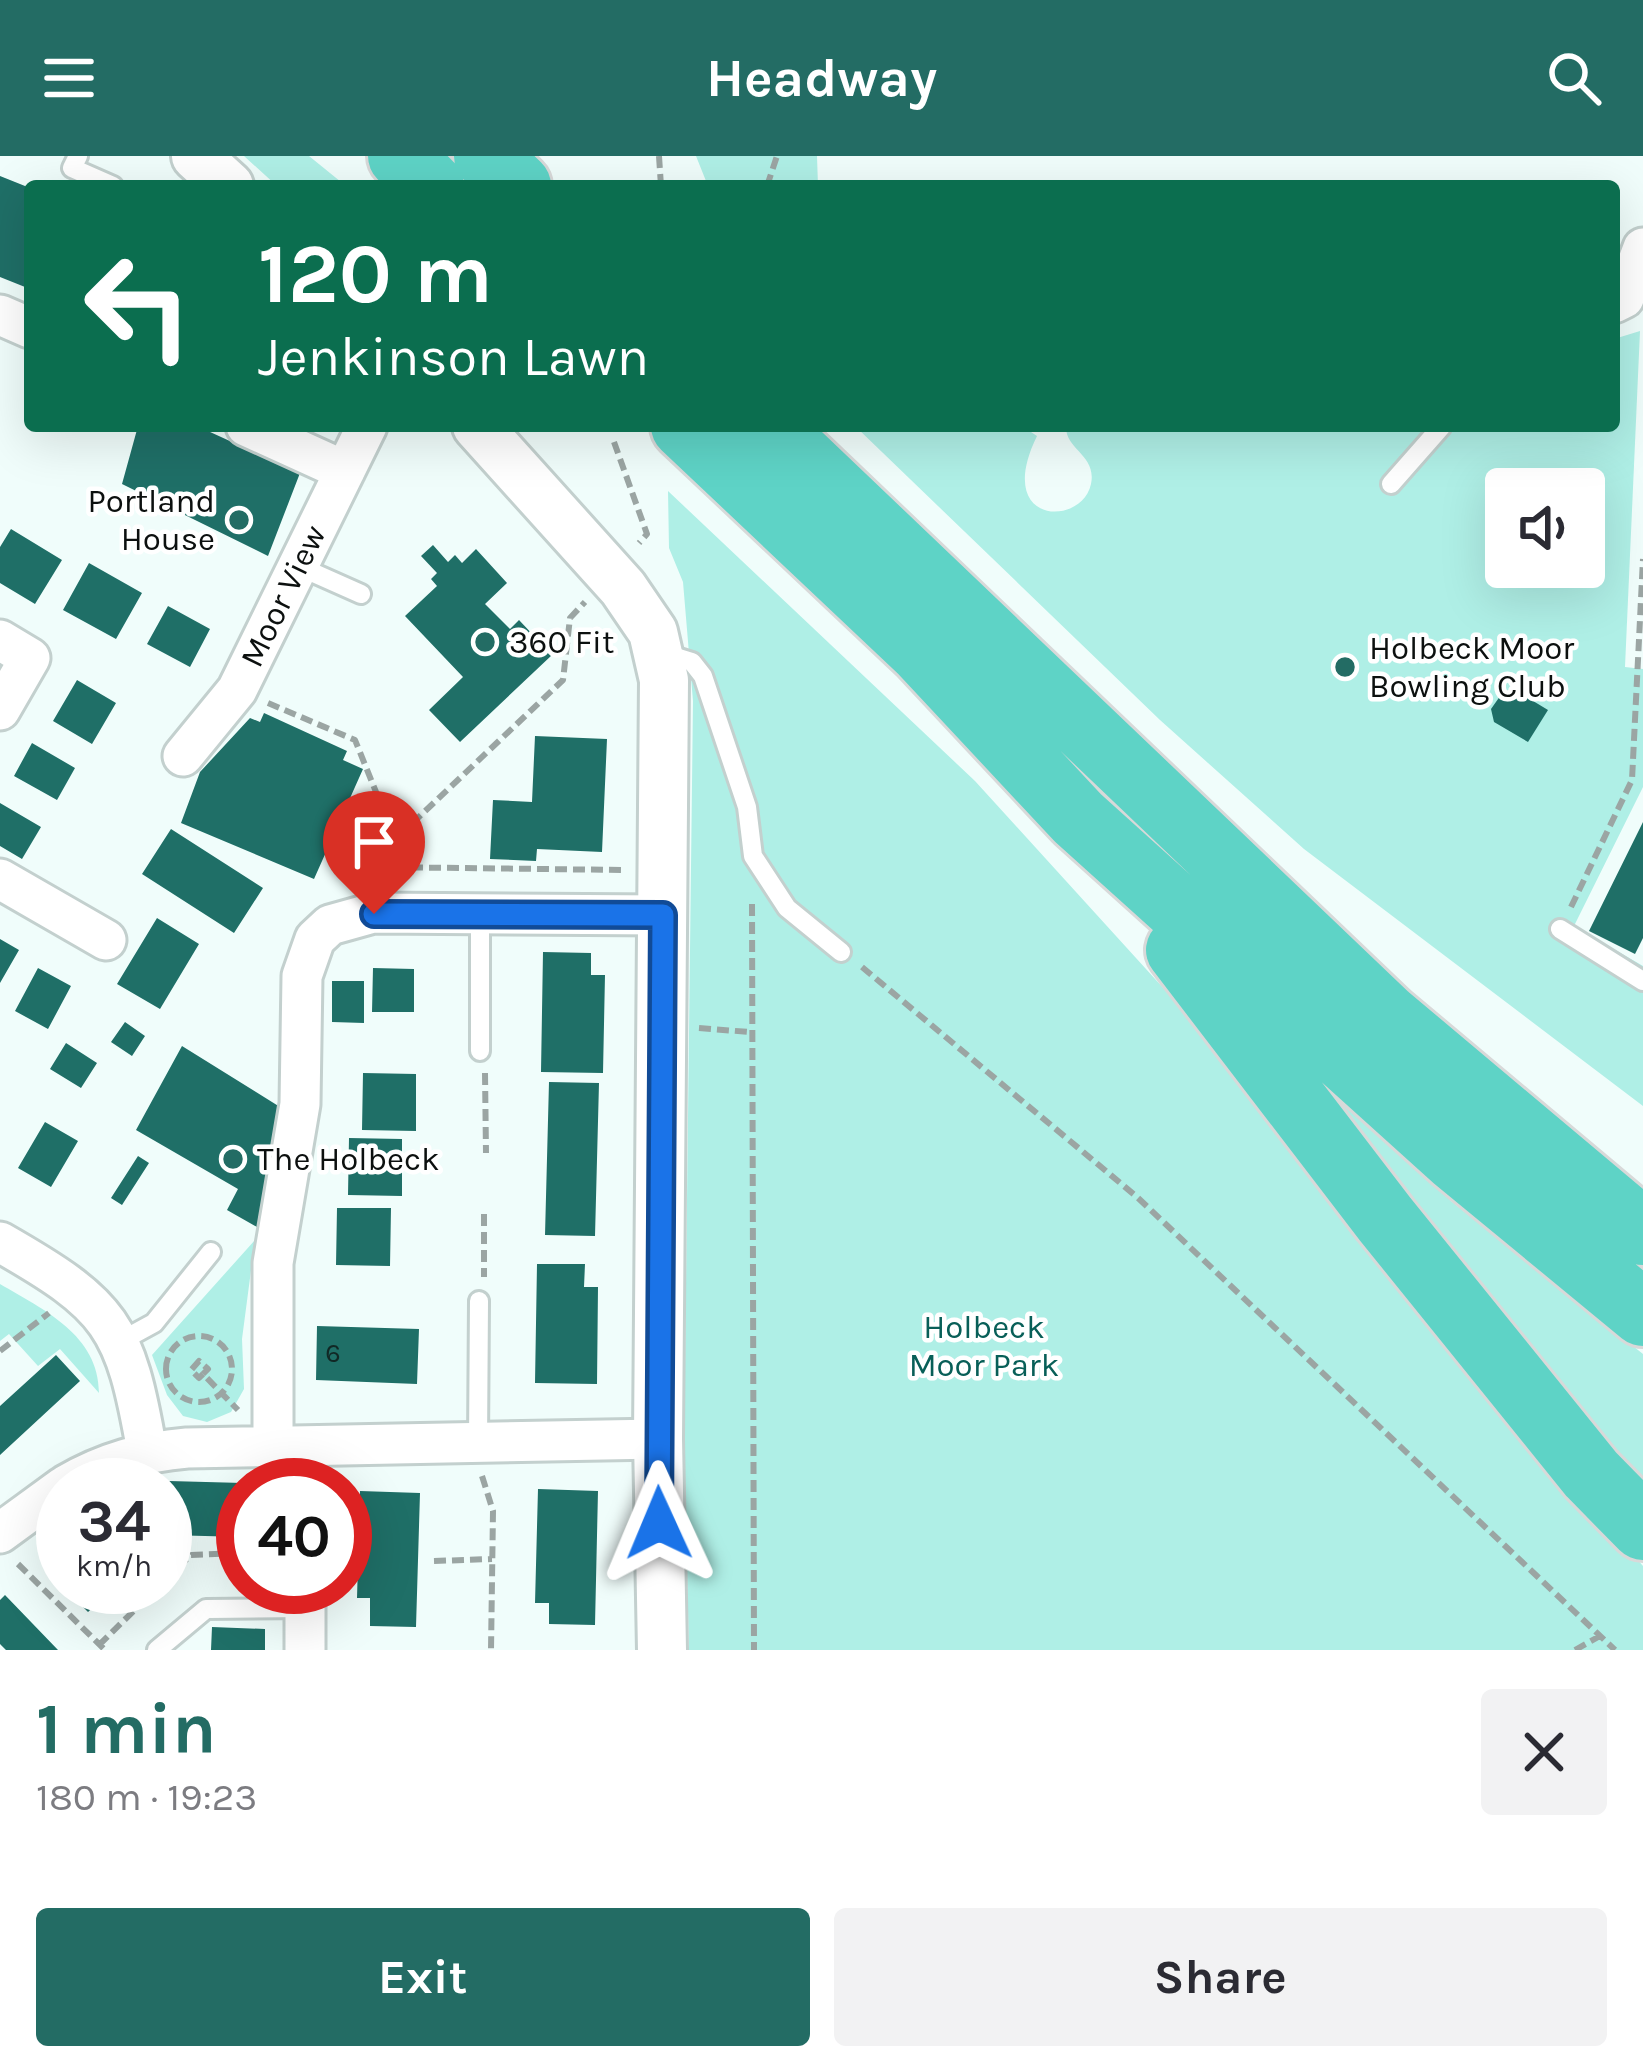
<!DOCTYPE html>
<meta charset="utf-8">
<style>
:root{--surface:#fff;--page:#f2f2f3;--text:#2b2b33;--muted:#7c7c81;--accent:#236c64}
body{margin:0;font-family:Karla,sans-serif;background:var(--page);color:var(--text);height:100vh;display:flex;flex-direction:column;font-size:45px;white-space:nowrap}
*{box-sizing:border-box;margin:0}
p{font-size:39px;color:var(--muted)}
.icon{flex:none;width:66px;height:66px;fill:none;stroke:currentColor;stroke-width:2;stroke-linecap:round;stroke-linejoin:round}
.map{position:relative;height:1494px;overflow:hidden}
.details{display:flex;flex-direction:column;background:var(--surface);flex:1}
.details>*{flex:none}
.guide{position:absolute;left:24px;top:24px;width:1596px;height:252px;border-radius:12px;box-shadow:0 12px 48px #0002;background:#0b6e4f;color:#fff;overflow:hidden}
.buttons{position:absolute;left:1485px;top:312px;display:grid;gap:24px}
.buttons a{display:grid;place-items:center;width:120px;height:120px;border-radius:12px;background:var(--surface);box-shadow:0 12px 48px #0002;font-size:60px}
.speed{position:absolute;left:36px;top:1302px;display:flex;gap:24px;font-size:60px;font-weight:700;text-align:center}
.speed>*{display:grid;place-content:center;width:156px;height:156px;border-radius:50%;background:var(--surface);box-shadow:0 12px 48px #0002;line-height:1}
.speed small{font-size:30px;font-weight:400}
.speed .limit{border:18px solid #d22;background:#fff;color:#111}
.pin{position:absolute;display:grid;place-items:center;width:102px;height:102px;color:#fff;margin:-123px -51px;border-radius:50% 50% 50% 0;rotate:-45deg;box-shadow:0 0 12px #0007}
.pin .icon{rotate:45deg}
.me{position:absolute;width:132px;margin:-66px;rotate:359deg;stroke-linejoin:round;filter:drop-shadow(0 0 9px #0008)}
.turn{display:flex;align-items:center;gap:42px;height:252px;padding:0 36px;font-size:54px}
.turn .icon{width:156px;height:156px;stroke-width:2.5}
.turn b{display:block;font-size:84px;line-height:102px}
.round{display:grid;place-items:center;flex:none;width:126px;height:126px;border-radius:12px;background:var(--page)}
.headline{display:flex;align-items:center;justify-content:space-between;height:204px;padding:0 36px}
h1{font-size:72px;font-weight:700;line-height:90px;color:var(--accent)}
.action{display:flex;gap:24px;margin-top:auto;padding:24px 36px}
.action a{flex:1;height:138px;border-radius:12px;background:var(--accent);color:#fff;font-size:48px;font-weight:700;line-height:138px;text-align:center}
.action a+a{background:var(--page);color:var(--text)}
header{display:flex;justify-content:space-between;align-items:center;height:156px;padding:0 36px;background:var(--accent);color:#fff;font-size:54px;font-weight:700}
.map>svg:first-child{display:block}
.green{fill:#afefe6;fill-rule:evenodd}
.building{fill:#1f6f67}
.lines{fill:none;stroke-linecap:round;stroke-linejoin:round}
.service-casing{stroke:#c3d0ce;stroke-width:24}
.minor-casing{stroke:#c3d0ce;stroke-width:45}
.tertiary-casing{stroke:#c3d0ce;stroke-width:54}
.motorway-casing{stroke:#d8d9d9;stroke-width:72}
.path{stroke:#9ba5a3;stroke-width:6;stroke-dasharray:12 6;stroke-linecap:butt}
.service{stroke:#fff;stroke-width:18}
.minor{stroke:#fff;stroke-width:39}
.tertiary{stroke:#fff;stroke-width:48}
.motorway{stroke:#5ed3c6;stroke-width:66}
.route-casing{stroke:#114b97;stroke-width:30}
.route{stroke:#1a73e8;stroke-width:21}
.poi-dot{fill:#236c64;stroke:#fff;stroke-width:4.5}
.labels{text-anchor:middle;dominant-baseline:central;stroke-width:9;stroke-linejoin:round;paint-order:stroke}
.number-label{font-size:27px;fill:#112825}
.poi-label{font-size:33px;fill:#0c100f;stroke:#fff;text-anchor:start}
.street-label{font-size:33px;fill:#0c100f;stroke:#fff}
.park-label{font-size:33px;fill:#085f58;stroke:#fff}
</style>
<header><svg class="icon" aria-label="menu" viewBox="0 0 24 24"><path d="M4 6h16M4 12h16M4 18h16"/></svg>Headway<svg class="icon" aria-label="search" viewBox="0 0 24 24"><circle cx="10" cy="10" r="6"/><path d="M15 15l6 6"/></svg></header>
<div class="map">
<svg width="1643" height="1494" viewBox="0 0 1643 1494">
<rect width="100%" height="100%" fill="#f0fdfb"/>
<path class="green" d="M244,0H309L346,30H277Z
M696,0H817L818,30H708Z
M1640,175L1625,511L1643,513V631L1574,770L1643,810V950L1304,693L1160,564L855,270H1022L1037,280C993,370 1082,371 1091,328C1097,299 1065,294 1066,270H1614V183ZM1506,333H1584V411H1506Z
M668,335L975,625L1166,835L1418,1149L1643,1410V1494H689L684,1294L693,545L683,426L669,392Z
M1201,812L1451,1045L1643,1198V1341Z
M255,1084L242,1183L244,1233L231,1256L207,1266L183,1260L167,1239L152,1199Z
M0,1128C44,1154 99,1179 99,1237L60,1193L38,1210L9,1178L0,1185Z"/>
<path class="building" d="M0,20L30,32V133L0,121Z
M138,270H197L300,317L268,400L122,328Z
M11,373L62,404L35,448L0,427V391Z
M433,389L448,406L455,399L462,407L476,393L507,427L485,448L510,473L519,464L552,499L460,586L429,554L463,521L405,460L437,430L431,423L437,417L421,400Z
M89,407L142,437L116,483L63,454Z
M168,450L210,473L190,511L147,488Z
M77,524L116,547L92,588L53,565Z
M1513,533L1548,554L1528,586L1494,566L1491,553L1503,536Z
M264,557L347,595L343,604L363,613L314,723L181,667L200,616L250,562L260,566Z
M535,580L607,583L602,696L537,693L536,705L490,703L493,644L532,646Z
M32,587L75,612L57,644L14,620Z
M0,647L41,671L22,703L0,690Z
M1643,666V782L1635,798L1589,775Z
M171,673L263,732L234,777L142,718Z
M157,762L199,788L160,853L117,828Z
M0,783L19,794L0,827Z
M543,796L591,797V819H605L603,917L541,916Z
M38,812L71,830L48,873L15,855Z
M373,812L414,813V856H372Z
M332,825H364V867L332,866Z
M125,866L145,880L132,900L111,886Z
M66,887L97,907L81,932L50,913Z
M182,890L288,956L269,1050L257,1071L227,1054L238,1033L136,974Z
M363,917L416,918V975L362,974Z
M549,926L599,927L595,1080L545,1079Z
M45,966L78,985L51,1031L18,1012Z
M349,982L402,983V1040L348,1039Z
M138,1000L149,1007L122,1049L111,1042Z
M337,1052H391L390,1110L336,1109Z
M537,1108H585L584,1131H598L597,1228L535,1227Z
M317,1170L419,1173L417,1228L316,1224Z
M56,1199L80,1225L0,1299V1250Z
M169,1325L243,1327V1381L167,1379Z
M538,1333L598,1335L595,1469L549,1468V1447H535Z
M360,1335L420,1337L416,1471L370,1470V1442H357Z
M63,1431H114L88,1456Z
M5,1439L58,1494H6L0,1488V1444Z
M212,1471L265,1473V1494H211Z"/>
<g class="lines">
<g class="service-casing">
<path id="service" d="M78,0L72,12L113,30
M1391,328L1442,270
M298,410L361,438
M663,497L692,506L703,520L747,651L753,700L787,752L841,796
M480,758V895
M1560,773L1643,825
M121,1185L154,1167L211,1096
M478,1287L479,1145
M157,1494L206,1453L306,1452"/>
</g>
<g class="minor-casing">
<path id="minor" d="M1614,147L1624,142L1643,92
M0,159L30,172
M246,270L345,315
M0,484L30,502L0,554
M183,600L237,534L367,270
M0,723L106,784
M0,1086C112,1150 125,1169 147,1295
M301,1290L302,1329
M273,1291V1107L300,948L302,820L315,783L330,769L373,757L663,759
M66,1329C105,1306 143,1296 187,1292L658,1283
M0,1377L63,1331
M305,1494V1431"/>
</g>
<g class="tertiary-casing">
<path id="tertiary" d="M196,0L229,30
M477,270L623,432L653,476L664,524L658,1283L662,1494"/>
</g>
<g class="motorway-casing">
<path id="motorway" d="M401,0L431,30
M487,0L518,30
M684,270L921,494L1078,662L1455,1002L1643,1157
M768,270L1387,861L1643,1076
M1179,794L1385,1063L1591,1318L1643,1371"/>
</g>
<path class="path" d="M659,0L661,30
M767,30L777,0
M614,286L647,378L639,387
M268,547L355,584L395,683
M375,711L625,714
M374,725L380,698L563,524L570,462L585,446
M752,748L754,1494
M1571,751L1632,624L1643,403
M862,811L1137,1041L1615,1494
M699,872L749,876
M485,917L486,997
M484,1058V1121
M166 1213a33 33 0 1 1 66 0a33 33 0 1 1-66 0Z
M0,1195L49,1157
M203,1218L208,1213L199,1205L191,1214L199,1222L203,1218L238,1254
M482,1320L493,1355L491,1494
M434,1405L492,1403
M18,1408L105,1494
M165,1424L191,1399L243,1397
M99,1489L158,1431
M1575,1494L1600,1480"/>
<use href="#service" class="service"/>
<use href="#minor" class="minor"/>
<use href="#tertiary" class="tertiary"/>
<use href="#motorway" class="motorway"/>
</g>
<g class="lines">
<g class="route-casing">
<path id="route" d="M374,758L663,759L659,1367"/>
</g>
<use href="#route" class="route"/>
</g>
<g class="poi-dot">
<circle cx="239" cy="364" r="12"/>
<circle cx="485" cy="486" r="12"/>
<circle cx="1345" cy="511" r="12"/>
<circle cx="233" cy="1003" r="12"/>
</g>
<g class="labels">
<g class="number-label">
<text x="333" y="1197">6</text>
</g>
<g class="poi-label">
<text x="215" y="345" text-anchor="end">Portland<tspan x="215" dy="38">House</tspan></text>
<text x="509" y="486">360 Fit</text>
<text x="1369" y="492">Holbeck Moor<tspan x="1369" dy="38">Bowling Club</tspan></text>
<text x="257" y="1003">The Holbeck</text>
</g>
<g class="street-label">
<text transform="translate(283 440) rotate(-64)">Moor View</text>
</g>
<g class="park-label">
<text x="984" y="1171">Holbeck<tspan x="984" dy="38">Moor Park</tspan></text>
</g>
</g>
</svg>
<div class="buttons">
<a><svg class="icon" aria-label="sound" viewBox="0 0 24 24"><path d="M4 9h4l5-4v14l-5-4H4zM17 9q2 3 0 6"/></svg></a>
</div>
<div class="speed"><div>34<small>km/h</small></div><div class="limit">40</div></div>
<div class="pin" style="left:374px;top:758px;background:#d93025"><svg class="icon" aria-label="arrive" viewBox="0 0 24 24"><path d="M6 21V4h12l-3 4 3 4H6"/></svg></div>
<svg class="me" style="left:659px;top:1367px" viewBox="-20 -20 40 40"><path d="M0-17L14 15 0 8-14 15z" fill="#1a73e8" stroke="#fff" stroke-width="4"/></svg>
<div class="guide">
<div class="turn"><svg class="icon" aria-label="left" viewBox="0 0 24 24"><path d="M17 20v-9H6M10 6l-5 5 5 5"/></svg><div><b>120 m</b>Jenkinson Lawn</div></div>
</div>
</div>
<section class="details">
<div class="headline"><div><h1>1 min</h1><p>180 m · 19:23</p></div><a class="round"><svg class="icon" aria-label="close" viewBox="0 0 24 24"><path d="M6 6l12 12M18 6L6 18"/></svg></a></div>
<div class="action"><a>Exit</a><a>Share</a></div>
</section>
